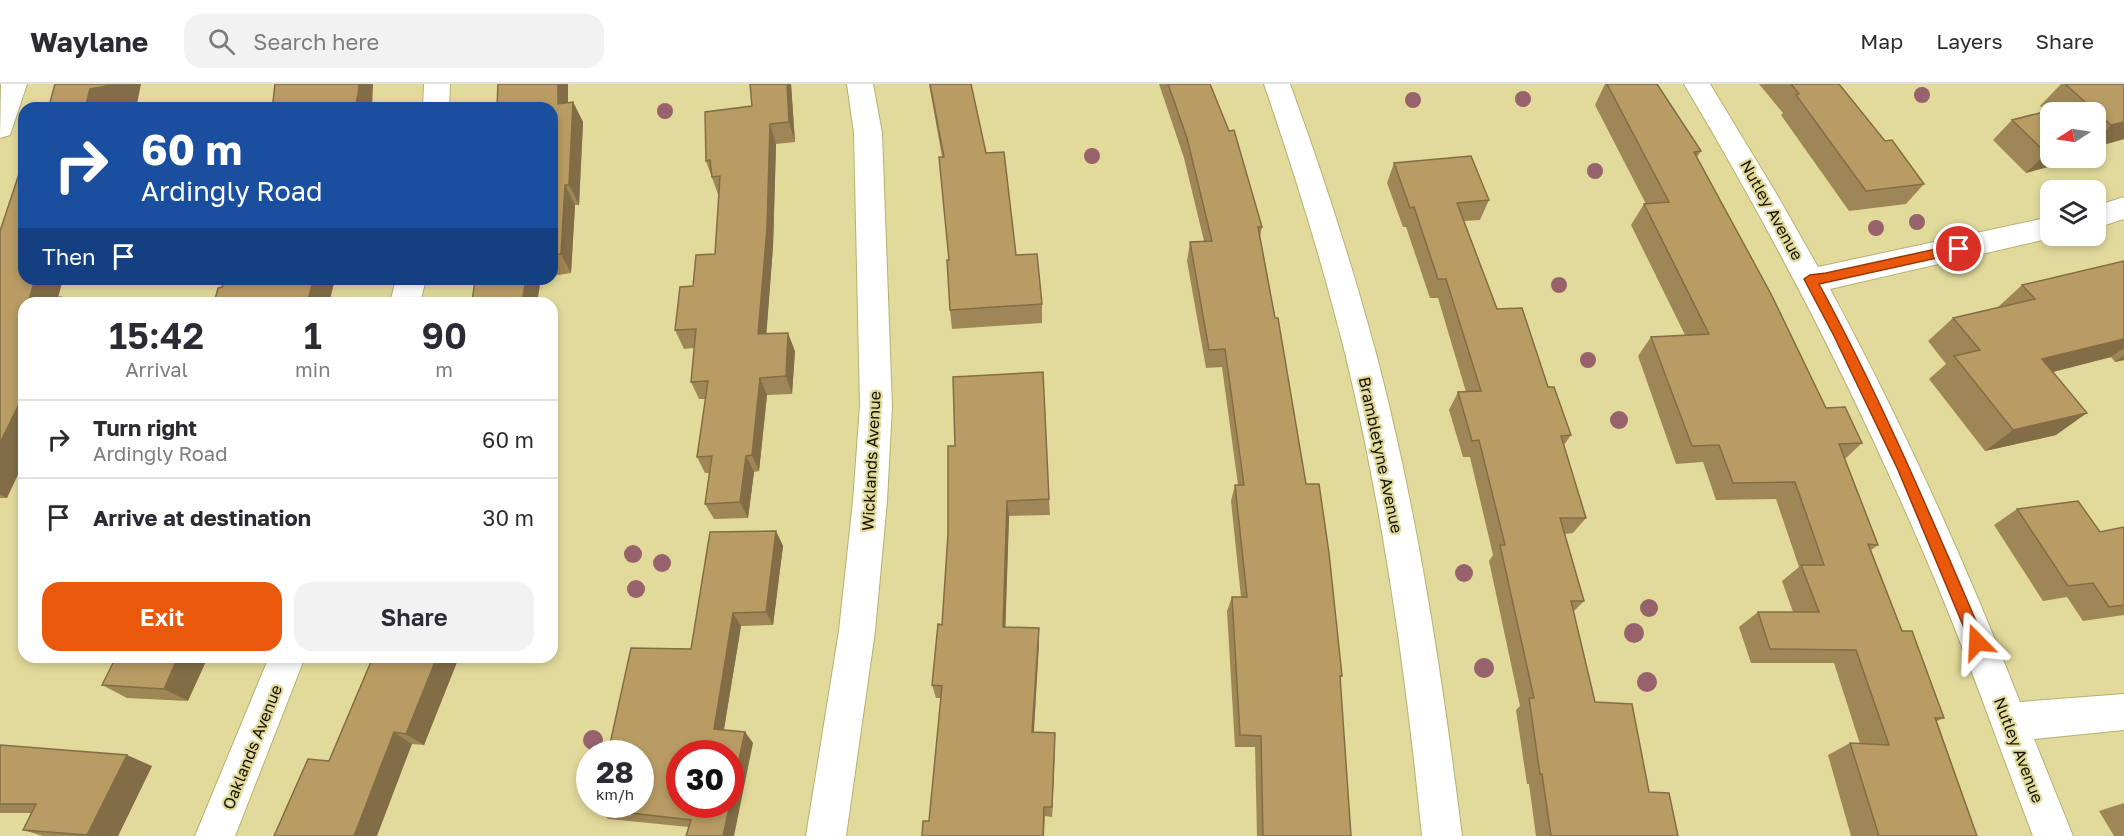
<!DOCTYPE html>
<style>
:root{--surface:#fff;--page:#f2f2f3;--text:#2b2b33;--muted:#7c7c81;--line:#e1e1e2;--accent:#ea580c}
body{margin:0;font-family:"Golos Text",sans-serif;background:var(--page);color:var(--text);height:100vh;display:flex;flex-direction:column;font-size:22px;white-space:nowrap}
*{box-sizing:border-box;margin:0}
p{font-size:20px;color:var(--muted)}
.icon{flex:none;width:33px;height:33px;fill:none;stroke:currentColor;stroke-width:2;stroke-linecap:round;stroke-linejoin:round}
.map{position:relative;flex:1;overflow:hidden}
.sheet{position:absolute;left:18px;top:213px;width:540px;height:366px;display:flex;flex-direction:column;background:var(--surface);border-radius:18px;box-shadow:0 3px 9px #0003}
.sheet>*{flex:none}
.hud{position:absolute;left:18px;top:18px;width:540px;height:183px;border-radius:18px;box-shadow:0 3px 9px #0003;background:#1a4fa0;color:#fff;overflow:hidden}
.needle{width:39px;rotate:258deg}
.controls{position:absolute;left:2040px;top:18px;display:grid;gap:12px}
.controls a{display:grid;place-items:center;width:66px;height:66px;border-radius:12px;background:var(--surface);box-shadow:0 3px 9px #0003;font-size:30px}
.speed{position:absolute;left:576px;top:656px;display:flex;gap:12px;font-size:30px;font-weight:700;text-align:center}
.speed>*{display:grid;place-content:center;width:78px;height:78px;border-radius:50%;background:var(--surface);box-shadow:0 3px 9px #0003;line-height:1}
.speed small{font-size:15px;font-weight:400}
.speed .limit{border:9px solid #d22;background:#fff;color:#111}
.pin{position:absolute;display:grid;place-items:center;width:51px;height:51px;color:#fff;margin:-26px;border:3px solid #fff;border-radius:50%;box-shadow:0 2px 6px #0007}
.me{position:absolute;width:66px;margin:-33px;rotate:339deg;stroke-linejoin:round;filter:drop-shadow(0 0 4px #0008)}
.turn{display:flex;align-items:center;gap:21px;height:126px;padding:0 24px;font-size:27px}
.turn .icon{width:78px;height:78px;stroke-width:2.5}
.turn b{display:block;font-size:42px;line-height:51px}
.then{display:flex;align-items:center;height:57px;padding:0 24px;background:#0003;gap:12px;font-size:22px}
.eta{display:flex;justify-content:space-evenly;align-items:center;height:102px;text-align:center}
.eta b{font-size:36px;font-weight:600;line-height:42px}
.action{display:flex;gap:12px;margin-top:auto;padding:12px 24px}
.action a{flex:1;height:69px;border-radius:18px;background:var(--accent);color:#fff;font-size:24px;font-weight:600;line-height:69px;text-align:center}
.action a+a{background:var(--page);color:var(--text)}
ul{padding:0;list-style:none}
li{display:flex;align-items:center;gap:18px;height:78px;padding:0 24px;border-top:2px solid var(--line)}
li div{flex:1}
li b{display:block;font-size:22px}
li em{font-style:normal}
header{display:flex;align-items:center;gap:36px;box-sizing:border-box;height:84px;padding:0 30px;background:var(--surface);border-bottom:2px solid var(--line)}
header strong{font-size:28px}
nav{display:flex;gap:33px;margin-inline-start:auto;font-size:21px}
.search{width:420px;height:54px;background:var(--page);display:flex;align-items:center;gap:15px;box-sizing:border-box;padding:0 21px;border-radius:18px;color:var(--muted);font-size:22px}
.map>svg:first-child{display:block}
.lines{fill:none;stroke-linecap:round;stroke-linejoin:round}
.minor-casing{stroke:#b7b073;stroke-width:2}
.minor{fill:#fff;fill-rule:evenodd}
.tree{fill:#97626b}
.wall{fill:#9f8656}
.shaded-wall{fill:#826d46}
.building{fill:#b99c64;stroke:#826d46;stroke-width:1.5}
.route{fill:#ea580c;stroke:#983908;stroke-width:1.5}
.labels{text-anchor:middle;dominant-baseline:central;stroke-width:4.5;stroke-linejoin:round;paint-order:stroke}
.street-label{font-size:16px;fill:#151200;stroke:#e1da9b}
</style>
<header>
<strong>Waylane</strong>
<div class="search"><svg class="icon" aria-label="search" viewBox="0 0 24 24"><circle cx="10" cy="10" r="6"/><path d="M15 15l6 6"/></svg>Search here</div>
<nav><a>Map</a><a>Layers</a><a>Share</a></nav>
</header>
<div class="map">
<svg width="2124" height="752" viewBox="0 0 2124 752">
<rect width="100%" height="100%" fill="#e1da9b"/>
<g class="lines">
<g class="minor-casing">
<path id="minor" d="M1,0H27L10,51L0,54Z
M424,0H450L449,24H423Z
M847,0H873L882,49L892,322L887,417L875,547L846,752H806L839,547L853,417L860,322L854,49Z
M1264,0H1290C1323,90 1352,180 1377,273C1418,430 1442,591 1462,752H1422C1406,591 1384,431 1346,273C1323,181 1295,90 1264,0Z
M1684,0H1710L1776,109L1818,183L2050,133V152H2060L1830,205C1902,338 1965,477 2020,618L2124,610V646L2034,655L2073,752H2033C1998,660 1966,567 1927,477C1857,312 1776,154 1684,0Z
M2124,113V135L2096,144V122Z
M396,195H426L420,219H390Z
M269,573H305L235,752H195Z"/>
</g>
<use href="#minor" class="minor"/>
</g>
<g class="tree">
<circle cx="1922" cy="11" r="8"/>
<circle cx="1523" cy="15" r="8"/>
<circle cx="1413" cy="16" r="8"/>
<circle cx="665" cy="27" r="8"/>
<circle cx="1092" cy="72" r="8"/>
<circle cx="1595" cy="87" r="8"/>
<circle cx="1917" cy="138" r="8"/>
<circle cx="1876" cy="144" r="8"/>
<circle cx="1559" cy="201" r="8"/>
<circle cx="1588" cy="276" r="8"/>
<circle cx="1619" cy="336" r="9"/>
<circle cx="633" cy="470" r="9"/>
<circle cx="662" cy="479" r="9"/>
<circle cx="1464" cy="489" r="9"/>
<circle cx="636" cy="505" r="9"/>
<circle cx="1649" cy="524" r="9"/>
<circle cx="1634" cy="549" r="10"/>
<circle cx="1484" cy="584" r="10"/>
<circle cx="1647" cy="598" r="10"/>
<circle cx="593" cy="656" r="10"/>
</g>
<path class="wall" d="M498,0H568V18H573L583,38L579,121H575L571,189L552,192V24Z
M750,0H791L795,58L776,60L773,163L766,250L795,267L792,310L767,311L759,387L754,388L748,434L714,435L705,420L709,389H705L697,373L706,315H699L691,298L694,264L684,265L675,246L693,202L715,170L719,113L706,77L752,22Z
M929,0H971L986,69L1016,171L1042,220V239L952,245L950,226L949,176L942,73Z
M1159,0H1210L1262,143L1260,153L1342,592L1340,595L1351,752H1257L1255,663H1235L1227,527L1232,513H1241L1231,417L1235,401H1238L1222,283L1206,284L1187,177L1190,158L1204,157L1184,74Z
M1605,0H1657L1701,67L1697,73L1826,324L1862,359L1845,375L1878,461L1871,466L1902,547L1944,634L1937,637L1977,752H1851L1828,671L1850,659L1860,660L1834,579H1751L1739,543L1758,528H1793L1782,497L1799,483L1776,415L1716,416L1703,378L1676,380L1638,272L1651,253L1685,251L1631,141L1644,120H1646L1595,21Z
M1759,0H1839L1885,57L1924,100L1906,120L1849,127L1781,31L1783,29Z
M2061,0H2124V55L2096,63V28H2050L2077,75L2026,89L1993,56L2012,36L2046,27L2040,22Z
M1394,79L1489,116L1480,136L1464,137L1497,225L1548,303L1571,351L1564,361L1586,434L1573,449L1565,450L1584,517L1573,528L1595,618L1649,708L1678,752H1536L1529,700H1527L1516,626L1520,622L1489,477L1493,471L1470,373H1463L1449,326L1458,308H1466L1438,214H1430L1406,143H1403L1387,99Z
M0,147L24,195H63L7,414H0Z
M2124,177V276L2115,278L2111,273L2053,288L2056,351L1985,367L1929,295L1946,280L1928,257L1953,234L1997,224L2022,201Z
M225,195H338L337,198L334,199L329,219H214L222,203Z
M955,362L1049,415L1050,431L1009,432L1005,543L1039,544V558L1034,648L1055,660L1052,733L1045,732L1044,752H922L929,737L941,614H936L932,601L942,541Z
M2017,425L2100,448L2124,443V531L2083,537L2067,513L2043,517L1994,441Z
M776,447L783,462L773,541L741,542L724,646L745,648L753,659L689,743L608,735L596,725L691,565Z
M116,573L188,617L127,614L102,601Z
M373,573H459L424,661L412,660L329,677Z
M0,661L152,682L118,752H43L23,746L31,729H0Z
M2124,719V752H2114L2099,727Z"/>
<path class="shaded-wall" d="M118,0H141L137,20L116,24H85L90,5Z
M359,0H373L372,24H355Z
M558,0H568V40L558,20Z
M787,0H791L795,58L789,38Z
M573,18L583,38L579,121L569,101Z
M2124,38V55L2096,63V56L2111,41Z
M770,40L776,60L773,163L765,269L758,250Z
M2050,68V74H2079L2077,75L2026,89L2046,69Z
M565,101L575,121L571,189L561,170Z
M35,195H63L56,219L29,216Z
M314,195H331L334,199L329,219H307Z
M526,195H541L537,219H522Z
M61,213L69,219H59Z
M788,249L795,267L792,310L786,292Z
M2124,255V264L2111,273L2014,298L2042,275Z
M2124,271V276L2115,278Z
M552,274L557,282L552,307Z
M760,294L767,311L759,387L752,371Z
M24,310V378L7,414L0,410V359Z
M2087,329L2056,351L1985,367L2013,346Z
M746,372L754,388L748,434L740,418Z
M1007,417L1009,432L1005,557L1003,543Z
M776,447L783,462L773,541L766,528Z
M733,529L741,542L722,656L714,645Z
M1039,544V558L1033,659L1032,648Z
M178,573H208L188,617L164,605Z
M437,573H459L424,661L406,650Z
M394,648L412,660L377,752H354Z
M745,648L753,659L734,752H723L730,720V716Z
M1055,649V660L1052,733V723Z
M127,671L152,682L118,752H90L87,751Z"/>
<path class="building" d="M55,0H118L90,5L85,24H41L42,23L49,22Z
M275,0H359L358,11L355,24H272L273,18Z
M498,0H558V20L573,18L569,101H565L561,170L552,171V24H497Z
M750,0H787L789,38L770,40L767,144L758,250L788,249L786,292L760,294L752,371L746,372L740,418L705,420L712,372L697,373L708,297L691,298L696,245L675,246L680,203L693,202L696,171L715,170L720,92L712,93L710,76L706,77L705,28L752,22Z
M930,0H971L986,69L1004,68L1016,171L1037,170L1042,220L950,226L947,176H949L939,73H944Z
M1168,0H1210L1229,47L1234,46L1262,143H1258L1275,234H1278L1306,400H1319L1329,469L1342,592H1340L1351,752H1263L1261,652L1240,651L1232,513H1247L1235,401H1244L1225,265L1209,266L1190,158L1212,157L1187,54Z
M1607,0H1657L1701,67L1694,68L1771,210L1826,324L1845,323L1862,359L1839,360L1878,461L1868,460L1902,547H1912L1944,634H1935L1977,752H1879L1850,659L1889,661L1856,566L1770,565L1758,528H1819L1801,481H1824L1795,398L1733,399L1719,361L1692,362L1651,253L1709,250L1644,120L1669,118Z
M1791,0H1839L1885,57L1892,56L1924,100L1866,107L1796,11L1799,10Z
M2065,0H2124V38L2111,41Z
M2063,23L2069,28H2050V68L2046,69L2012,36Z
M1471,72L1489,116L1457,119L1497,225L1522,224L1548,303H1554L1571,351L1561,352L1586,434H1560L1584,517H1571L1595,618L1632,620L1649,708L1669,709L1678,752H1551L1542,690H1540L1529,614H1534L1500,461H1505L1479,356L1472,357L1458,308L1481,307L1446,195H1438L1414,123L1410,124L1394,79Z
M24,75V195H35L29,216L61,213L59,219H24V310L0,359V147Z
M2124,177V255L2042,275L2087,329L2013,346L1954,272L1980,266L1953,234L2035,215L2022,201Z
M225,195H314L307,219H214L218,204L222,203Z
M475,195H526L522,219H472Z
M1043,288L1049,415L1007,417L1003,543L1039,544L1032,648L1055,649L1052,723H1044L1043,752H922L923,737H929L942,602L932,601L938,540L942,541L948,450V362H955L953,293Z
M2078,417L2100,448L2124,443V521L2109,523L2093,499L2068,502L2017,425Z
M776,447L766,528L733,529L714,645L745,648L730,716V669H680V720H730L723,752H686L691,736L596,725L597,720H640V669H608L631,564L691,565L710,448Z
M116,573H178L164,605L102,601Z
M373,573H437L406,650L394,648L354,752H274L308,675L329,677Z
M0,661L127,671L87,751L23,746L36,720H0Z"/>
<path class="route" d="M1959,160L1964,162V168L1819,200C1882,316 1933,437 1985,558L1982,563L1977,565L1972,563L1898,386L1834,252L1804,195L1810,191L1826,189Z"/>
<g class="labels">
<g class="street-label">
<text transform="translate(1772 126) rotate(61)">Nutley Avenue</text>
<text transform="translate(1381 371) rotate(78)">Brambletyne Avenue</text>
<text transform="translate(871 377) rotate(-87)">Wicklands Avenue</text>
<text transform="translate(252 663) rotate(-68)">Oaklands Avenue</text>
<text transform="translate(2019 666) rotate(69)">Nutley Avenue</text>
</g>
</g>
</svg>
<div class="controls">
<a><svg class="needle" viewBox="-14 -14 28 28"><path d="M0-13l5 13h-10z" fill="#e53935"/><path d="M0 13l5-13h-10z" fill="#7c7c81"/></svg></a>
<a><svg class="icon" aria-label="layers" viewBox="0 0 24 24"><path d="M12 4l9 5-9 5-9-5zM3 14l9 5 9-5"/></svg></a>
</div>
<div class="speed"><div>28<small>km/h</small></div><div class="limit">30</div></div>
<div class="pin" style="left:1959px;top:165px;background:#d93025"><svg class="icon" aria-label="arrive" viewBox="0 0 24 24"><path d="M6 21V4h12l-3 4 3 4H6"/></svg></div>
<svg class="me" style="left:1977px;top:558px" viewBox="-20 -20 40 40"><path d="M0-17L14 15 0 8-14 15z" fill="#ea580c" stroke="#fff" stroke-width="4"/></svg>
<div class="hud">
<div class="turn"><svg class="icon" aria-label="right" viewBox="0 0 24 24"><path d="M7 20v-9h11M14 6l5 5-5 5"/></svg><div><b>60 m</b>Ardingly Road</div></div>
<div class="then">Then<svg class="icon" aria-label="arrive" viewBox="0 0 24 24"><path d="M6 21V4h12l-3 4 3 4H6"/></svg></div>
</div>
<section class="sheet">
<div class="eta">
<div><b>15:42</b><p>Arrival</p></div>
<div><b>1</b><p>min</p></div>
<div><b>90</b><p>m</p></div>
</div>
<ul>
<li><svg class="icon" aria-label="right" viewBox="0 0 24 24"><path d="M7 20v-9h11M14 6l5 5-5 5"/></svg><div><b>Turn right</b><p>Ardingly Road</p></div><em>60 m</em></li>
<li><svg class="icon" aria-label="arrive" viewBox="0 0 24 24"><path d="M6 21V4h12l-3 4 3 4H6"/></svg><div><b>Arrive at destination</b></div><em>30 m</em></li>
</ul>
<div class="action"><a>Exit</a><a>Share</a></div>
</section>
</div>
